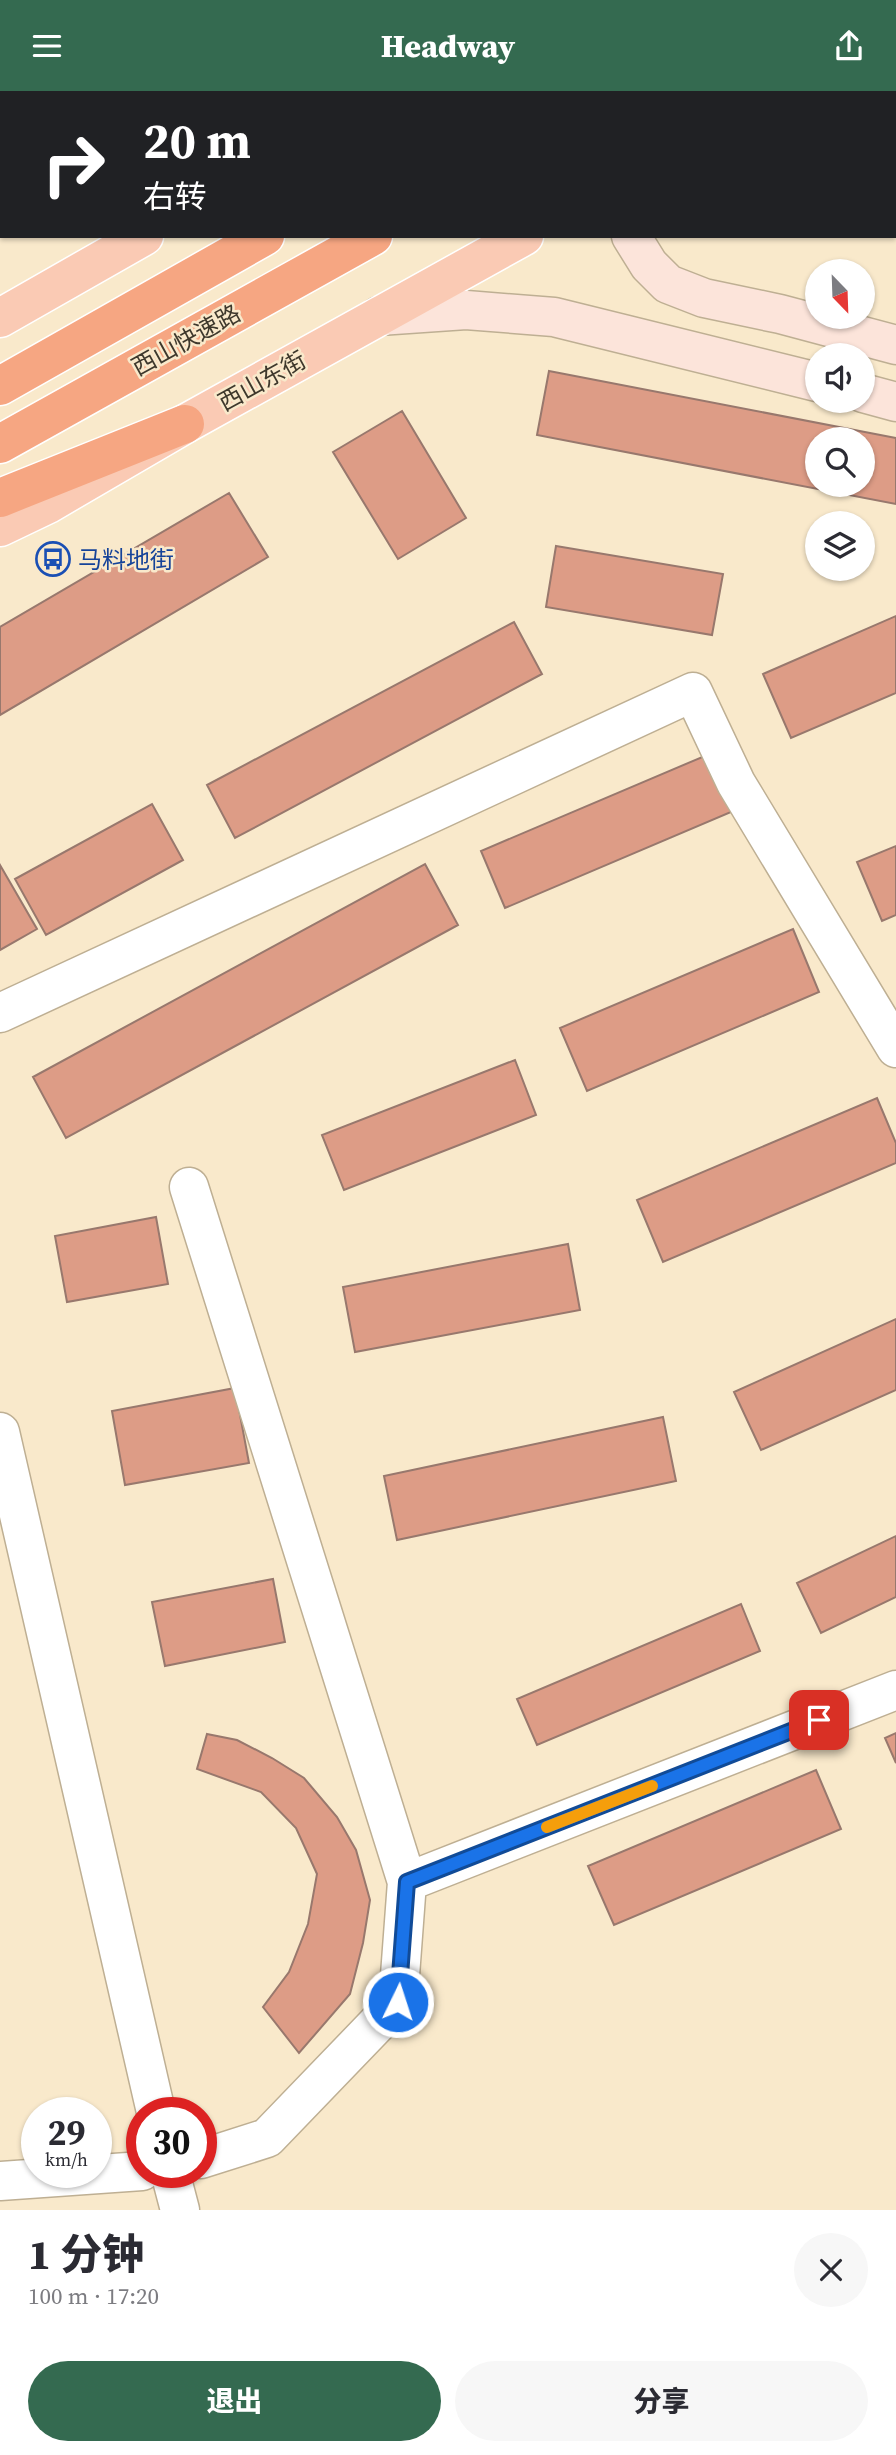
<!DOCTYPE html>
<html lang="zh">
<meta charset="utf-8">
<style>
:root{--surface:#fff;--page:#f7f7f7;--text:#2b2b33;--muted:#7c7c81;--accent:#346a50}
body{margin:0;font-family:"Source Serif 4","Noto Sans SC",serif;background:var(--page);color:var(--text);height:100vh;display:flex;flex-direction:column;font-size:26px;white-space:nowrap}
*{box-sizing:border-box;margin:0}
p{font-size:23px;color:var(--muted)}
.icon{flex:none;width:38px;height:38px;fill:none;stroke:currentColor;stroke-width:2;stroke-linecap:round;stroke-linejoin:round}
.map{position:relative;height:2119px;overflow:hidden}
.panel{display:flex;flex-direction:column;background:var(--surface);flex:1}
.panel>*{flex:none}
.hud{position:absolute;left:0px;top:0px;width:896px;height:147px;box-shadow:0 2px 5px #0004;background:#202124;color:#fff;overflow:hidden}
.needle{width:46px;rotate:157deg}
.tools{position:absolute;left:805px;top:168px;display:grid;gap:14px}
.tools a{display:grid;place-items:center;width:70px;height:70px;border-radius:50%;background:var(--surface);box-shadow:0 2px 5px #0004;font-size:35px}
.speed{position:absolute;left:21px;top:2006px;display:flex;gap:14px;font-size:35px;font-weight:700;text-align:center}
.speed>*{display:grid;place-content:center;width:91px;height:91px;border-radius:50%;background:var(--surface);box-shadow:0 2px 5px #0004;line-height:1}
.speed small{font-size:18px;font-weight:400}
.speed .limit{border:10px solid #d22;background:#fff;color:#111}
.pin{position:absolute;display:grid;place-items:center;width:60px;height:60px;color:#fff;margin:-30px;border-radius:14px;box-shadow:0 4px 10px #0006}
.me{position:absolute;width:77px;margin:-38px;rotate:4deg;stroke-linejoin:round;filter:drop-shadow(0 0 5px #0008)}
.turn{display:flex;align-items:center;gap:24px;height:147px;padding:0 28px;font-size:32px}
.turn .icon{width:91px;height:91px;stroke-width:2.5}
.turn b{display:block;font-size:49px;line-height:60px}
.round{display:grid;place-items:center;flex:none;width:74px;height:74px;border-radius:37px;background:var(--page)}
.summary{display:flex;align-items:center;justify-content:space-between;height:119px;padding:0 28px}
h1{font-size:42px;font-weight:800;line-height:52px}
.cta{display:flex;gap:14px;margin-top:auto;padding:14px 28px}
.cta a{flex:1;height:80px;border-radius:42px;background:var(--accent);color:#fff;font-size:28px;font-weight:800;line-height:80px;text-align:center}
.cta a+a{background:var(--page);color:var(--text)}
header{display:flex;justify-content:space-between;align-items:center;height:91px;padding:0 28px;background:var(--accent);color:#fff;font-size:32px;font-weight:800}
.map>svg:first-child{display:block}
.building{fill:#dd9c86;stroke:#98786d;stroke-width:2;fill-rule:evenodd}
.lines{fill:none;stroke-linecap:round;stroke-linejoin:round}
.street-casing{stroke:#beaf93;stroke-width:41}
.secondary-casing{stroke:#beaf93;stroke-width:41}
.primary-casing{stroke:#fff;stroke-width:41}
.highway-casing{stroke:#fff;stroke-width:41}
.street{stroke:#fff;stroke-width:38}
.secondary{stroke:#fce4da;stroke-width:38}
.primary{stroke:#facab4;stroke-width:38}
.highway{stroke:#f6a682;stroke-width:38}
.route-casing{stroke:#114b97;stroke-width:18}
.route{stroke:#1a73e8;stroke-width:12}
.slow{stroke:#f59e0b;stroke-width:12}
.labels{text-anchor:middle;dominant-baseline:central;stroke-width:5;stroke-linejoin:round;paint-order:stroke}
.street-label{font-size:24px;fill:#3e382c;stroke:#f9e9cb}
.transit-label{font-size:24px;fill:#164399;stroke:#f9e9cb;text-anchor:start}
</style>
<header><svg class="icon" aria-label="menu" viewBox="0 0 24 24"><path d="M4 6h16M4 12h16M4 18h16"/></svg>Headway<svg class="icon" aria-label="share" viewBox="0 0 24 24"><path d="M12 15V3M7 8l5-5 5 5M5 13v7h14v-7"/></svg></header>
<div class="map">
<svg width="896" height="2119" viewBox="0 0 896 2119">
<rect width="100%" height="100%" fill="#f9e9cb"/>
<path class="building" d="M55,0H224L52,2Z
M2,29V123L0,124V30Z
M549,280L896,347V413L537,344ZM817,348H863V394H817Z
M402,320L466,427L398,468L333,361Z
M229,402L268,466L0,624V536Z
M556,455L723,483L712,544L546,516Z
M896,525V602L791,647L763,583Z
M514,531L542,583L235,747L207,694Z
M707,664L731,721L505,817L481,760Z
M152,713L183,769L46,844L15,788Z
M896,755V824L882,830L857,771Z
M425,773L458,834L66,1047L33,986Z
M0,774L37,838L0,859Z
M793,838L819,901L587,1000L560,937Z
M515,969L536,1024L344,1099L322,1044Z
M877,1007L896,1052V1072L663,1171L637,1109Z
M156,1126L168,1193L67,1211L55,1145Z
M568,1153L580,1219L355,1261L343,1196Z
M896,1228V1299L761,1359L734,1301Z
M235,1297L249,1372L125,1394L112,1320Z
M663,1326L676,1390L397,1449L384,1385Z
M896,1445V1506L821,1542L797,1492Z
M273,1488L285,1551L165,1575L152,1511Z
M741,1513L760,1560L537,1654L517,1608Z
M896,1642V1672L885,1647Z
M207,1643L237,1649L272,1667L304,1687L337,1726L356,1759L370,1809L363,1852L350,1903L299,1962L263,1916L289,1881L308,1833L317,1783L296,1737L261,1701L197,1678Z
M816,1679L841,1738L614,1834L588,1775Z"/>
<g class="lines">
<g class="street-casing">
<path id="street" d="M0,922L693,601L736,692L896,957
M189,1096L407,1791L398,1911L267,2047L201,2068
M0,1341L156,2021
M407,1791L896,1599
M170,2081L180,2119
M0,2090L142,2080"/>
</g>
<g class="secondary-casing">
<path id="secondary" d="M631,145L649,174L668,193L704,207L780,223L896,254
M379,225L466,219L554,226L817,291
M863,302L896,311"/>
</g>
<g class="primary-casing">
<path id="primary" d="M395,2L397,0
M777,2L781,0
M0,227L144,145
M0,436L48,413L185,333L524,145"/>
</g>
<g class="highway-casing">
<path id="highway" d="M519,2L522,0
M634,2L637,0
M0,295L265,145
M0,353L373,145
M0,407L185,333"/>
</g>
<use href="#street" class="street"/>
<use href="#secondary" class="secondary"/>
<use href="#primary" class="primary"/>
<use href="#highway" class="highway"/>
</g>
<g class="lines">
<g class="route-casing">
<path id="route" d="M398,1911L407,1791L819,1629"/>
</g>
<use href="#route" class="route"/>
<path class="slow" d="M547,1736L652,1695"/>
</g>
<defs>
<g id="bus-ring" transform="scale(1.75)"><circle r="9.5" fill="#f9e9cb" stroke="#1a4fb4" stroke-width="1.5"/><path d="M-5-6H5V4H4V6H2V4H-2V6H-4V4H-5ZM-3.5-4V0h7V-4ZM-3.5 1.2v1.5H-2V1.2ZM2 1.2v1.5H3.5V1.2Z" fill="#1a4fb4"/></g>
</defs>
<g fill-rule="evenodd">
<use href="#bus-ring" x="53" y="468"/>
</g>
<g class="labels">
<g class="street-label">
<text transform="translate(186 249) rotate(-29)">西山快速路</text>
<text transform="translate(262 290) rotate(-29)">西山东街</text>
</g>
<g class="transit-label">
<text x="78" y="468">马料地街</text>
</g>
</g>
</svg>
<div class="tools">
<a><svg class="needle" viewBox="-14 -14 28 28"><path d="M0-13l5 13h-10z" fill="#e53935"/><path d="M0 13l5-13h-10z" fill="#7c7c81"/></svg></a>
<a><svg class="icon" aria-label="sound" viewBox="0 0 24 24"><path d="M4 9h4l5-4v14l-5-4H4zM17 9q2 3 0 6"/></svg></a>
<a><svg class="icon" aria-label="search" viewBox="0 0 24 24"><circle cx="10" cy="10" r="6"/><path d="M15 15l6 6"/></svg></a>
<a><svg class="icon" aria-label="layers" viewBox="0 0 24 24"><path d="M12 4l9 5-9 5-9-5zM3 14l9 5 9-5"/></svg></a>
</div>
<div class="speed"><div>29<small>km/h</small></div><div class="limit">30</div></div>
<div class="pin" style="left:819px;top:1629px;background:#d93025"><svg class="icon" aria-label="arrive" viewBox="0 0 24 24"><path d="M6 21V4h12l-3 4 3 4H6"/></svg></div>
<svg class="me" style="left:398px;top:1911px" viewBox="-20 -20 40 40"><circle r="17" fill="#1a73e8" stroke="#fff" stroke-width="3"/><path d="M0-11L8 9 0 5-8 9z" fill="#fff"/></svg>
<div class="hud">
<div class="turn"><svg class="icon" aria-label="right" viewBox="0 0 24 24"><path d="M7 20v-9h11M14 6l5 5-5 5"/></svg><div><b>20 m</b>右转</div></div>
</div>
</div>
<section class="panel">
<div class="summary"><div><h1>1 分钟</h1><p>100 m · 17:20</p></div><a class="round"><svg class="icon" aria-label="close" viewBox="0 0 24 24"><path d="M6 6l12 12M18 6L6 18"/></svg></a></div>
<div class="cta"><a>退出</a><a>分享</a></div>
</section>
